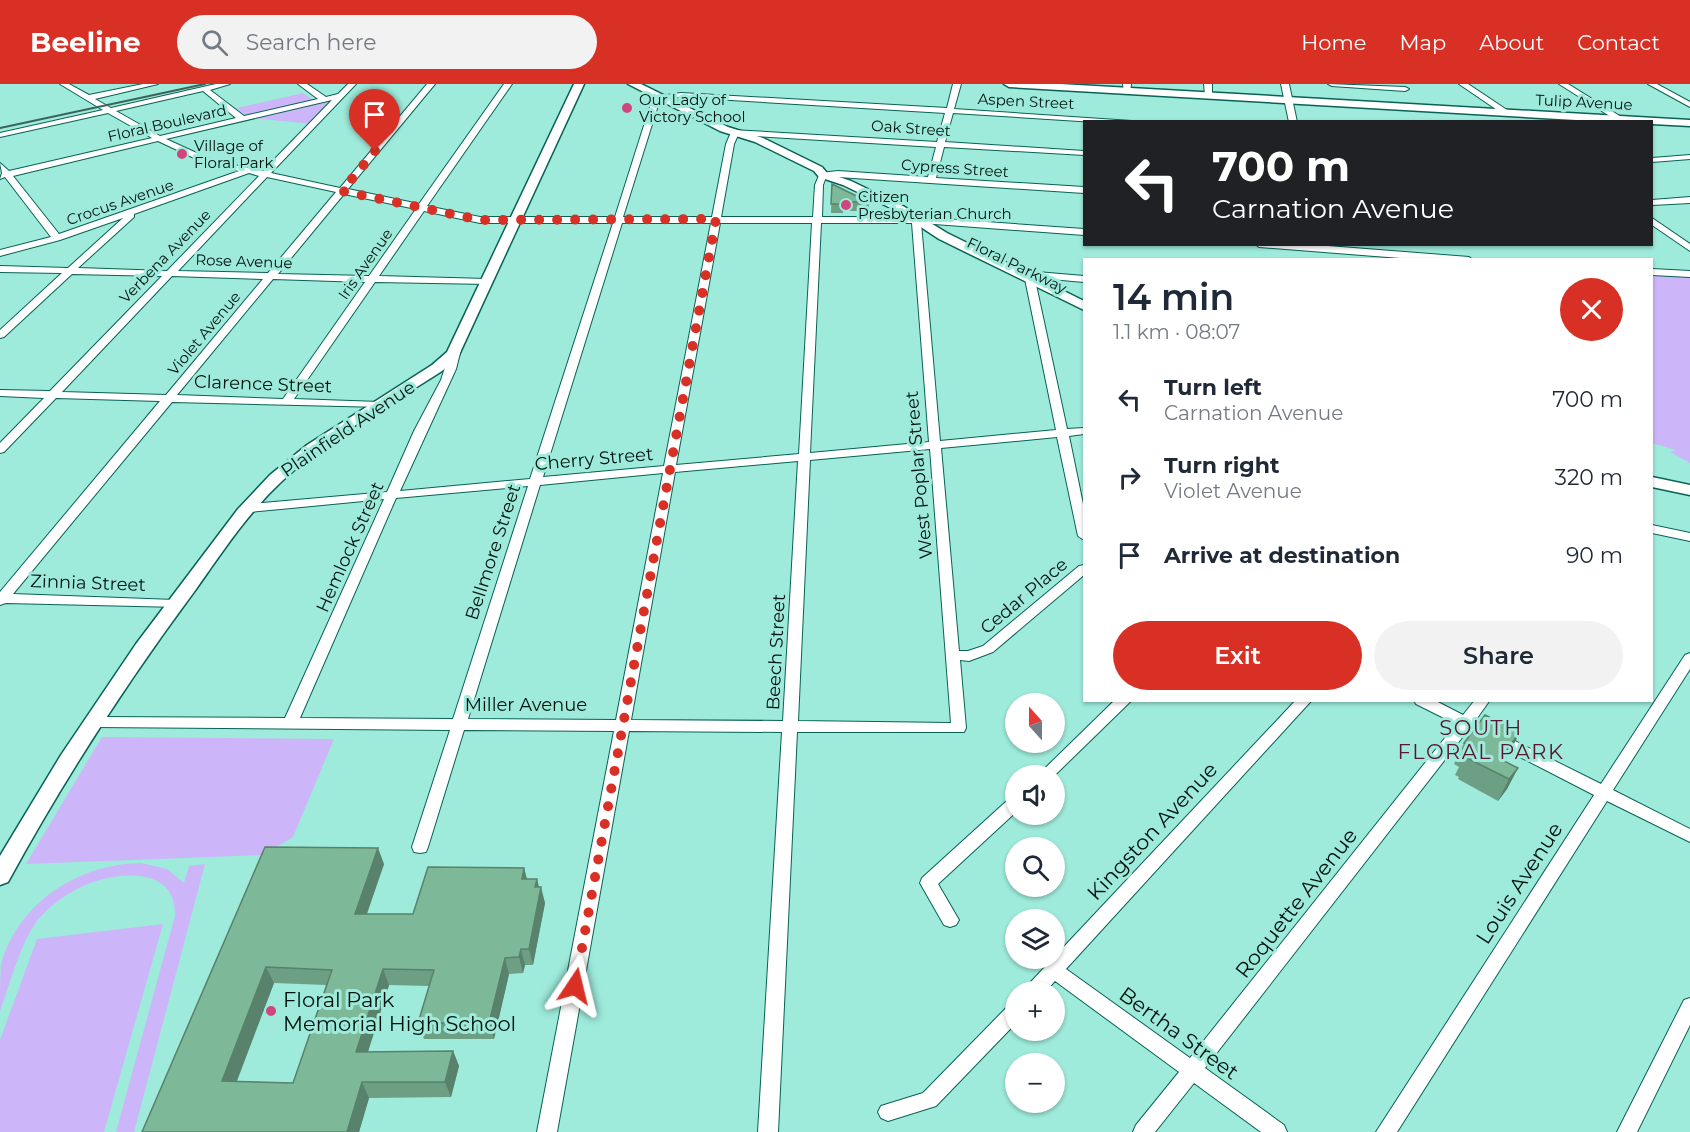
<!DOCTYPE html>
<meta charset="utf-8">
<style>
:root{--surface:#fff;--page:#f2f2f3;--text:#1f2937;--muted:#747a83;--accent:#d93025}
body{margin:0;font-family:Montserrat,sans-serif;background:var(--page);color:var(--text);height:100vh;display:flex;flex-direction:column;font-size:22px;white-space:nowrap}
*{box-sizing:border-box;margin:0}
p{font-size:20px;color:var(--muted)}
.icon{flex:none;width:33px;height:33px;fill:none;stroke:currentColor;stroke-width:2;stroke-linecap:round;stroke-linejoin:round}
.map{position:relative;flex:1;overflow:hidden}
.side{position:absolute;left:1083px;top:174px;width:570px;height:444px;display:flex;flex-direction:column;background:var(--surface);border-radius:0px;box-shadow:0 2px 4px #0004}
.side>*{flex:none}
.hud{position:absolute;left:1083px;top:36px;width:570px;height:126px;border-radius:0px;box-shadow:0 2px 4px #0004;background:#202124;color:#fff;overflow:hidden}
.needle{width:39px;rotate:339deg}
.controls{position:absolute;left:1005px;top:609px;display:grid;gap:12px}
.controls a{display:grid;place-items:center;width:60px;height:60px;border-radius:50%;background:var(--surface);box-shadow:0 2px 4px #0004;font-size:30px}
.pin{position:absolute;display:grid;place-items:center;width:51px;height:51px;color:#fff;margin:-62px -26px;border-radius:50% 50% 50% 0;rotate:-45deg;box-shadow:0 0 6px #0007}
.pin .icon{rotate:45deg}
.me{position:absolute;width:66px;margin:-33px;rotate:10deg;stroke-linejoin:round;filter:drop-shadow(0 0 4px #0008)}
.turn{display:flex;align-items:center;gap:21px;height:126px;padding:0 30px;font-size:27px}
.turn .icon{width:78px;height:78px;stroke-width:2.5}
.turn b{display:block;font-size:42px;line-height:51px}
.round{display:grid;place-items:center;flex:none;width:63px;height:63px;border-radius:32px;background:var(--page)}
.headline{display:flex;align-items:center;justify-content:space-between;height:102px;padding:0 30px}
h1{font-size:36px;font-weight:600;line-height:45px}
.button{display:flex;gap:12px;margin-top:auto;padding:12px 30px}
.button a{flex:1;height:69px;border-radius:36px;background:var(--accent);color:#fff;font-size:24px;font-weight:600;line-height:69px;text-align:center}
.button a+a{background:var(--page);color:var(--text)}
ul{padding:0;list-style:none}
li{display:flex;align-items:center;gap:18px;height:78px;padding:0 30px}
li div{flex:1}
li b{display:block;font-size:22px}
li em{font-style:normal}
header{display:flex;align-items:center;gap:36px;box-sizing:border-box;height:84px;padding:0 30px;background:var(--accent);color:#fff}
header strong{font-size:28px}
nav{display:flex;gap:33px;margin-inline-start:auto;font-size:21px}
.search{width:420px;height:54px;background:var(--page);display:flex;align-items:center;gap:15px;box-sizing:border-box;padding:0 21px;border-radius:33px;color:var(--muted);font-size:22px}
.map>svg:first-child{display:block}
.green{fill:#cdb5fa}
.lines{fill:none;stroke-linecap:round;stroke-linejoin:round}
.street-casing{stroke:#086256;stroke-width:2}
.secondary-casing{stroke:#086256;stroke-width:3}
.street{fill:#fff;fill-rule:evenodd}
.secondary{fill:#fff;fill-rule:evenodd}
.rail{stroke:#3b635b;stroke-width:2}
.wall{fill:#6c9f84;fill-rule:evenodd}
.shaded-wall{fill:#58826b}
.building{fill:#7db999;stroke:#58826b;stroke-width:1.5;fill-rule:evenodd}
.route{stroke:#d93025;stroke-width:10;stroke-dasharray:0 18}
.poi-dot{fill:#d0457b;stroke:#9eeadb;stroke-width:2}
.labels{text-anchor:middle;dominant-baseline:central;stroke-width:6;stroke-linejoin:round;paint-order:stroke}
.far-poi-label{font-size:15px;fill:#00130f;stroke:#9eeadb;text-anchor:start}
.far-street-label{font-size:15px;fill:#00130f;stroke:#9eeadb}
.street-label{font-size:18px;fill:#00130f;stroke:#9eeadb}
.quarter-label{font-size:21px;letter-spacing:1.5px;fill:#591731;stroke:#9eeadb}
.near-street-label{font-size:21px;fill:#00130f;stroke:#9eeadb}
.near-poi-label{font-size:21px;fill:#00130f;stroke:#9eeadb;text-anchor:start}
</style>
<header>
<strong>Beeline</strong>
<div class="search"><svg class="icon" aria-label="search" viewBox="0 0 24 24"><circle cx="10" cy="10" r="6"/><path d="M15 15l6 6"/></svg>Search here</div>
<nav><a>Home</a><a>Map</a><a>About</a><a>Contact</a></nav>
</header>
<div class="map">
<svg width="1690" height="1048" viewBox="0 0 1690 1048">
<rect width="100%" height="100%" fill="#9eeadb"/>
<path class="green" d="M303,9L313,16L246,32L237,24Z
M339,13L313,40L252,34Z
M1652,188L1690,190V379L1670,368L1676,366L1652,359Z
M102,653L334,655L293,753L263,771L26,780Z
M141,779L167,785L184,799L189,782L205,780L134,1048H116L175,832C177,778 108,788 77,805C62,813 47,824 37,837C20,860 10,900 0,927C0,913 0,894 1,881C18,818 79,780 141,779Z
M163,840L104,1048H0V956L37,855Z"/>
<g class="lines">
<g class="street-casing">
<path id="street" d="M60,0H69L89,11L143,0H158L95,15L111,24L216,0H230L210,6L244,32L318,15L298,0H307L326,13L338,10L348,0H356L271,89L340,104L427,0H435L348,105L419,120L504,0H512L427,122L480,133H615L653,13L681,9L947,24L953,0H961L954,25L1147,38H1095L953,29L945,58L1084,67V71L944,63L936,94L1084,103V109L838,93H826L823,101L822,133H916L1084,145V151L921,139L940,357L1056,346L1025,195L1037,188L1084,192V198L1039,194L1035,196L1067,345L1084,344V350L1069,352L1084,425V456L1078,452L1057,353L941,364L959,567H968L983,562L1079,482L1084,481V491L993,568L969,577L960,576L966,644L964,648H797L778,1048H758L782,648L629,647L557,1048H537L614,647L464,646L428,763L426,768L420,769L414,768L412,763L450,646L93,643L88,642L86,638L88,634L93,633L285,634L384,415L250,428L244,424L250,420L387,408L414,347L441,296L451,265L456,262L461,265L456,285L400,407L530,395L613,139H480L424,127L379,192L487,195L492,198L490,200L375,198L294,315L380,318L386,321L384,323L172,318L13,510L175,516L180,517L182,520L180,523L6,519L0,521V508L160,317L56,314L4,368L0,369V359L44,314L0,312V306L50,307L162,192L72,190L4,253L0,254V246L62,189L0,188V182L68,184L123,134L60,156L0,172V166L51,153L5,93L0,95L2,89L0,79L9,87L152,54L108,29L0,53V49L103,26ZM203,7L236,34L160,52L116,27ZM681,13L945,29L937,58L732,46L726,60L712,133H623L660,15ZM332,16L263,87L214,77L166,55ZM738,51L936,63L928,93L838,87L820,89L815,101L813,133H721L734,60ZM158,57L209,81L239,87L59,150L13,92ZM249,89L259,92L167,187L78,184L134,133V130ZM267,93L336,108L268,189L178,187ZM344,110L416,125L369,192L278,190ZM622,139H711L664,382L543,393ZM720,139H812L799,370L676,381ZM821,139H912L929,358L810,369ZM172,192L263,195L166,311L62,308ZM273,195L365,198L283,315L177,311ZM930,365L951,639L798,637L810,376ZM798,377L783,637L631,636L675,388ZM663,389L616,636L468,635L540,401ZM528,402L453,635L300,634L396,414Z
M1123,0H1131L1130,9H1124Z
M1204,0H1212V13L1205,11Z
M1281,0H1289L1297,38H1289Z
M1328,0L1405,3L1409,5L1405,7L1332,2Z
M1459,0H1468L1510,28L1503,30Z
M1559,0H1568L1623,34L1616,36Z
M1648,0H1657L1690,18V23Z
M1690,71V75L1652,78V74Z
M1690,113V119L1652,121V116Z
M1652,134L1690,160V167L1652,141Z
M1255,160H1302L1469,173L1473,176H1426L1259,163Z
M1652,185L1690,187V193L1652,191Z
M1652,441L1690,449V457L1652,449Z
M1690,569V585L1613,706L1690,745V758L1607,717L1397,1048H1376L1594,711L1491,658L1488,654L1491,650H1501L1601,700L1685,571Z
M1115,616H1132L1054,692H1037Z
M1296,616H1312L1066,885L1190,974L1456,640L1416,620L1414,616H1434L1463,631L1475,616H1490L1475,637L1481,643L1479,647L1474,648L1468,646L1205,984L1284,1041L1287,1048H1261L1194,999L1155,1048H1133L1136,1041L1179,988L1055,897L1045,908H1024L1027,902Z
M1016,712V728L938,800L959,836L956,841L950,843L944,841L920,799L922,794L1010,714Z
M1690,914V941L1637,1048H1617L1684,916Z
M1016,918V939L936,1022L888,1037L881,1034L878,1028L881,1022L923,1009L1010,920Z"/>
</g>
<g class="secondary-casing">
<path id="secondary" d="M574,0H584L458,273L442,287C388,322 329,353 281,398C247,430 221,470 194,508C125,601 63,697 8,798L0,801V772L61,671L136,560L238,425L270,391L307,361L432,281L447,268Z
M628,0H641L728,43L763,54L822,83L827,89L851,97L903,122L947,149L1084,217V226L939,155L895,126L843,101L819,93L814,87L755,58L720,47Z
M1004,0H1060L1690,36V42L1652,40V38H1610L1009,3Z
M1652,393L1690,401V411L1652,403Z"/>
</g>
<use href="#street" class="street"/>
<use href="#secondary" class="secondary"/>
<path class="rail" d="M0,44L205,0"/>
</g>
<path class="wall" d="M832,100L869,118V127H843V129H831Z
M1464,659L1509,670L1504,677L1518,684L1507,705L1498,717L1458,695L1459,693L1455,691L1459,683L1454,680Z
M265,763L384,780L367,830H413L524,784L527,795H537L539,803L545,819L533,881H525L523,889L509,890L494,955H424L418,939L429,902L389,901L368,968L453,967L459,982L451,1013L369,1014L359,1048H142ZM274,899L326,901L293,999L237,997Z"/>
<path class="shaded-wall" d="M1520,648L1509,670L1496,688L1500,675Z
M1518,684L1507,705L1498,717L1509,695Z
M378,764L384,780L361,846L355,830Z
M524,784L528,800L522,795Z
M537,795L540,809L541,803L545,819L533,881L529,865L535,803Z
M521,865L525,881L523,889L519,873Z
M505,874L509,890L494,955L489,939Z
M266,883L274,899L231,1012L222,997Z
M383,885L389,901L363,983L356,968Z
M453,967L459,982L451,1013L445,998Z
M362,998L369,1014L359,1048H347Z"/>
<path class="building" d="M832,100L869,118H843V120H831Z
M1485,631L1520,648L1500,675L1518,684L1509,695L1467,674L1469,671L1465,669L1470,662L1464,659Z
M265,763L378,764L355,830H413L428,783L524,784L522,795H537L535,803H541L529,865H521L519,873L505,874L489,939H418L434,886L383,885L356,968L453,967L445,998H362L347,1048H142ZM266,883L332,886L293,999L222,997Z"/>
<g class="lines">
<path class="route" d="M375,67L342,107L480,136L716,135L575,902"/>
</g>
<g class="poi-dot">
<circle cx="627" cy="24" r="6"/>
<circle cx="182" cy="70" r="6"/>
<circle cx="846" cy="121" r="6"/>
<circle cx="271" cy="927" r="6"/>
</g>
<g class="labels">
<g class="far-poi-label">
<text x="639" y="15">Our Lady of<tspan x="639" dy="17">Victory School</tspan></text>
<text x="194" y="61">Village of<tspan x="194" dy="17">Floral Park</tspan></text>
<text x="858" y="112">Citizen<tspan x="858" dy="17">Presbyterian Church</tspan></text>
</g>
<g class="far-street-label">
<text transform="translate(1026 17) rotate(3)">Aspen Street</text>
<text transform="translate(1584 18) rotate(3)">Tulip Avenue</text>
<text transform="translate(167 39) rotate(-13)">Floral Boulevard</text>
<text transform="translate(911 44) rotate(4)">Oak Street</text>
<text transform="translate(955 84) rotate(4)">Cypress Street</text>
<text transform="translate(120 118) rotate(-19)">Crocus Avenue</text>
<text transform="translate(165 172) rotate(-46)">Verbena Avenue</text>
<text transform="translate(244 177) rotate(2)">Rose Avenue</text>
<text transform="translate(365 180) rotate(-55)">Iris Avenue</text>
<text transform="translate(1017 181) rotate(26)">Floral Parkway</text>
<text transform="translate(204 249) rotate(-50)">Violet Avenue</text>
</g>
<g class="street-label">
<text transform="translate(263 300) rotate(2)">Clarence Street</text>
<text transform="translate(348 345) rotate(-34)">Plainfield Avenue</text>
<text transform="translate(594 375) rotate(-5)">Cherry Street</text>
<text transform="translate(919 391) rotate(-95)">West Poplar Street</text>
<text transform="translate(350 463) rotate(-66)">Hemlock Street</text>
<text transform="translate(493 468) rotate(-72)">Bellmore Street</text>
<text transform="translate(88 499) rotate(2)">Zinnia Street</text>
<text transform="translate(1024 512) rotate(-40)">Cedar Place</text>
<text transform="translate(776 568) rotate(-87)">Beech Street</text>
<text x="526" y="621">Miller Avenue</text>
</g>
<g class="quarter-label">
<text x="1481" y="643">SOUTH<tspan x="1481" dy="24">FLORAL PARK</tspan></text>
</g>
<g class="near-street-label">
<text transform="translate(1152 747) rotate(-47)">Kingston Avenue</text>
<text transform="translate(1519 799) rotate(-57)">Louis Avenue</text>
<text transform="translate(1296 819) rotate(-52)">Roquette Avenue</text>
<text transform="translate(1179 949) rotate(36)">Bertha Street</text>
</g>
<g class="near-poi-label">
<text x="283" y="915">Floral Park<tspan x="283" dy="24">Memorial High School</tspan></text>
</g>
</g>
</svg>
<div class="controls">
<a><svg class="needle" viewBox="-14 -14 28 28"><path d="M0-13l5 13h-10z" fill="#e53935"/><path d="M0 13l5-13h-10z" fill="#747a83"/></svg></a>
<a><svg class="icon" aria-label="sound" viewBox="0 0 24 24"><path d="M4 9h4l5-4v14l-5-4H4zM17 9q2 3 0 6"/></svg></a>
<a><svg class="icon" aria-label="search" viewBox="0 0 24 24"><circle cx="10" cy="10" r="6"/><path d="M15 15l6 6"/></svg></a>
<a><svg class="icon" aria-label="layers" viewBox="0 0 24 24"><path d="M12 4l9 5-9 5-9-5zM3 14l9 5 9-5"/></svg></a>
<a>+</a>
<a>−</a>
</div>
<div class="pin" style="left:375px;top:67px;background:#d93025"><svg class="icon" aria-label="arrive" viewBox="0 0 24 24"><path d="M6 21V4h12l-3 4 3 4H6"/></svg></div>
<svg class="me" style="left:575px;top:902px" viewBox="-20 -20 40 40"><path d="M0-17L14 15 0 8-14 15z" fill="#d93025" stroke="#fff" stroke-width="4"/></svg>
<div class="hud">
<div class="turn"><svg class="icon" aria-label="left" viewBox="0 0 24 24"><path d="M17 20v-9H6M10 6l-5 5 5 5"/></svg><div><b>700 m</b>Carnation Avenue</div></div>
</div>
<section class="side">
<div class="headline"><div><h1>14 min</h1><p>1.1 km · 08:07</p></div><a class="round" style="background:#d93025;color:#fff"><svg class="icon" aria-label="close" viewBox="0 0 24 24"><path d="M6 6l12 12M18 6L6 18"/></svg></a></div>
<ul>
<li><svg class="icon" aria-label="left" viewBox="0 0 24 24"><path d="M17 20v-9H6M10 6l-5 5 5 5"/></svg><div><b>Turn left</b><p>Carnation Avenue</p></div><em>700 m</em></li>
<li><svg class="icon" aria-label="right" viewBox="0 0 24 24"><path d="M7 20v-9h11M14 6l5 5-5 5"/></svg><div><b>Turn right</b><p>Violet Avenue</p></div><em>320 m</em></li>
<li><svg class="icon" aria-label="arrive" viewBox="0 0 24 24"><path d="M6 21V4h12l-3 4 3 4H6"/></svg><div><b>Arrive at destination</b></div><em>90 m</em></li>
</ul>
<div class="button"><a>Exit</a><a>Share</a></div>
</section>
</div>
